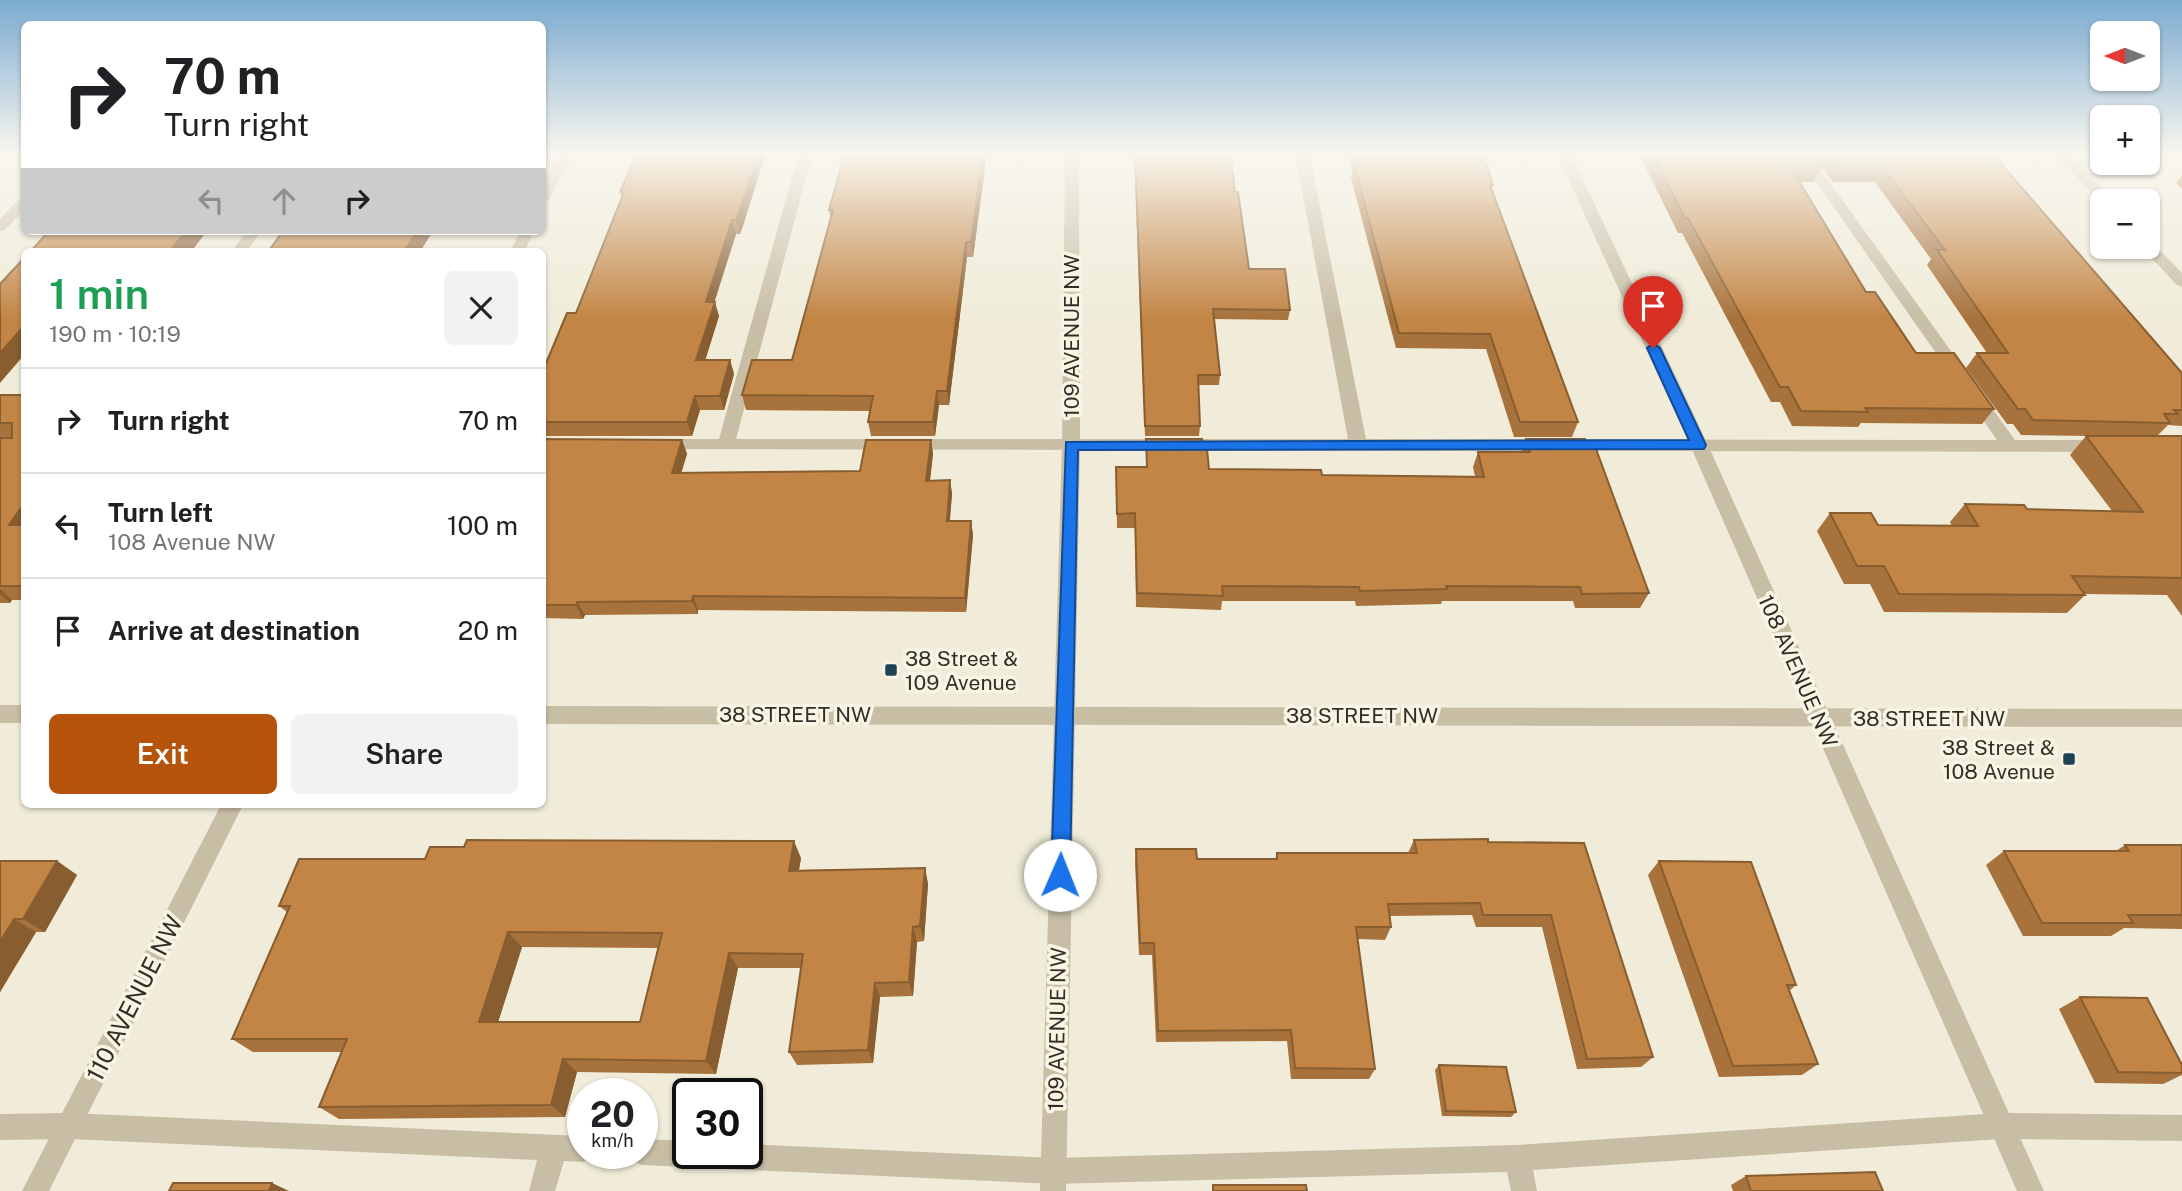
<!DOCTYPE html>
<meta charset="utf-8">
<style>
:root{--surface:#fff;--page:#f2f2f2;--text:#202124;--muted:#757577;--line:#e0e0e0;--accent:#b45309}
body{margin:0;font-family:"Public Sans",sans-serif;background:var(--page);color:var(--text);height:100vh;display:flex;flex-direction:column;font-size:26px;white-space:nowrap}
*{box-sizing:border-box;margin:0}
p{font-size:23px;color:var(--muted)}
.icon{flex:none;width:38px;height:38px;fill:none;stroke:currentColor;stroke-width:2;stroke-linecap:round;stroke-linejoin:round}
.map{position:relative;flex:1;overflow:hidden}
.side{position:absolute;left:21px;top:248px;width:525px;height:560px;display:flex;flex-direction:column;background:var(--surface);border-radius:10px;box-shadow:0 2px 5px #0004}
.side>*{flex:none}
.banner{position:absolute;left:21px;top:21px;width:525px;height:214px;border-radius:10px;box-shadow:0 2px 5px #0004;background:#fff;color:var(--text);overflow:hidden}
.needle{width:46px;rotate:270deg}
.controls{position:absolute;left:2090px;top:21px;display:grid;gap:14px}
.controls a{display:grid;place-items:center;width:70px;height:70px;border-radius:10px;background:var(--surface);box-shadow:0 2px 5px #0004;font-size:35px}
.speed{position:absolute;left:567px;top:1078px;display:flex;gap:14px;font-size:35px;font-weight:700;text-align:center}
.speed>*{display:grid;place-content:center;width:91px;height:91px;border-radius:50%;background:var(--surface);box-shadow:0 2px 5px #0004;line-height:1}
.speed small{font-size:18px;font-weight:400}
.speed .limit{border:4px solid #111;border-radius:10px;background:#fff;color:#111}
.pin{position:absolute;display:grid;place-items:center;width:60px;height:60px;color:#fff;margin:-72px -30px;border-radius:50% 50% 50% 0;rotate:-45deg;box-shadow:0 0 7px #0007}
.pin .icon{rotate:45deg}
.me{position:absolute;width:77px;margin:-38px;rotate:1deg;stroke-linejoin:round;filter:drop-shadow(0 0 5px #0008)}
.turn{display:flex;align-items:center;gap:24px;height:147px;padding:0 28px;font-size:32px}
.turn .icon{width:91px;height:91px;stroke-width:2.5}
.turn b{display:block;font-size:49px;line-height:60px}
.lanes{display:flex;align-items:center;height:66px;padding:0 28px;background:#0003;justify-content:center;gap:35px;direction:ltr}
.lanes .off{opacity:.35}
.round{display:grid;place-items:center;flex:none;width:74px;height:74px;border-radius:10px;background:var(--page)}
.summary{display:flex;align-items:center;justify-content:space-between;height:119px;padding:0 28px}
h1{font-size:42px;font-weight:600;line-height:52px;color:#1e9e55}
.primary-button{display:flex;gap:14px;margin-top:auto;padding:14px 28px}
.primary-button a{flex:1;height:80px;border-radius:10px;background:var(--accent);color:#fff;font-size:28px;font-weight:600;line-height:80px;text-align:center}
.primary-button a+a{background:var(--page);color:var(--text)}
ul{padding:0;list-style:none}
li{display:flex;align-items:center;gap:21px;height:105px;padding:0 28px;border-top:2px solid var(--line)}
li div{flex:1}
li b{display:block;font-size:26px}
li em{font-style:normal}
.map>svg:first-child{display:block}
.lines{fill:none;stroke-linecap:round;stroke-linejoin:round}
.service{fill:#c8bea6;fill-rule:evenodd}
.minor{fill:#c8bea6;fill-rule:evenodd}
.tertiary{fill:#c8bea6;fill-rule:evenodd}
.wall{fill:#a7723b;fill-rule:evenodd}
.shaded-wall{fill:#885d30}
.building{fill:#c28545;stroke:#885d30;stroke-width:2;fill-rule:evenodd}
.route{fill:#1a73e8;stroke:#114b97;stroke-width:2}
.poi-dot{fill:#1d4254;stroke:#f8f5e5;stroke-width:2.5}
.labels{text-anchor:middle;dominant-baseline:central;stroke-width:7;stroke-linejoin:round;paint-order:stroke}
.street-label{font-size:21px;fill:#342e27;stroke:#f8f5e5}
.poi-label{font-size:21px;fill:#342e27;stroke:#f8f5e5;text-anchor:start}
.near-street-label{font-size:24px;fill:#342e27;stroke:#f8f5e5}
</style>
<div class="map">
<svg width="2182" height="1191" viewBox="0 0 2182 1191">
<rect width="100%" height="100%" fill="#f0ecd9"/>
<g class="lines">
<path class="service" d="M799,152H813L736,439H1348L1295,152H1309L1366,439L1997,440L1795,152H1808L2015,440H2102L2111,446L2102,452L653,449L650,445L653,441L659,439H719Z
M247,231H261L246,252H231Z
M69,1113L583,1136V1153H594L592,1158L583,1162L564,1161L555,1191H529L537,1160L69,1139L0,1140V1114Z
M2001,1113L2182,1115V1141L2001,1139L1533,1170L1537,1191H1511L1507,1172L1054,1184L642,1165L633,1161L629,1153H642V1139L688,1141V1153H747V1144L1054,1158L1517,1145Z"/>
<path class="minor" d="M559,152H573L549,200L542,204V185Z
M1065,152H1079L1080,445L1066,1191H1040L1062,445Z
M1556,152H1570L1708,445L2044,1191H2017L1690,445Z
M2054,152H2068L2113,201H2102L2101,204Z
M24,198V210L5,230L0,231V219L19,199Z
M520,231H534L524,252H510Z
M2147,241L2152,242L2182,273V287L2177,285L2142,248L2147,247Z
M221,805H243L49,1191H22Z"/>
<path class="tertiary" d="M0,705H24V723H0Z
M542,706L2182,709V727L542,724Z"/>
</g>
<path class="wall" d="M638,152L744,223L740,234H736L714,302L719,316L705,360H730L734,374L724,410H700L692,436H542V373L576,313L622,197L620,192Z
M845,152H986L984,176L973,257H967L949,405H939L935,436H871L868,422L870,411L746,410L742,395L792,360L831,220L829,210Z
M1134,152H1230L1235,192L1249,269L1290,310L1288,320L1214,319L1220,375L1219,385H1198L1200,426L1199,436H1145Z
M1349,152H1482L1493,185L1492,190L1578,422L1572,437H1514L1486,349L1396,348L1351,178L1352,171Z
M1638,152H1810L1821,168L1813,182H1800L1866,292L1916,353L1994,409L1982,424L1861,423L1858,427L1792,426L1780,402H1771L1682,233H1678Z
M1810,152H1991L2182,373V426L2168,425L2157,436H2182V616L2167,595L2084,594L2085,595L2067,613L1884,612L1870,584H1844L1817,531L1830,513L1878,525L1952,526L1950,522L1965,504L2027,509L2112,511L2070,455L2086,436H2093L2021,435L2013,424H2007L1966,368L1977,353H1987L1927,265L1931,259L1875,182H1833Z
M2182,175V189L2176,183Z
M0,395H24V600H12L10,603H0V438H12V437H0Z
M542,439L682,440L687,454L681,473L860,471L931,440L933,454L930,481L950,480L952,494L950,521H971L973,535L966,612L698,610V614L585,615L583,619L542,618Z
M1146,439L1202,449L1209,469L1322,475L1475,476L1473,467L1478,452H1521L1526,439L1649,593L1640,608H1575L1573,601H1442L1441,604L1356,606L1355,601H1222L1221,610L1136,607L1135,528H1117L1116,467H1146Z
M1414,840L1488,842L1584,843L1653,1057L1641,1067L1577,1069L1542,927H1476L1472,915L1390,916L1391,927L1385,940L1358,939L1375,1069L1369,1079H1291L1287,1041L1156,1042L1152,955H1139L1135,863L1136,849L1197,859H1275L1277,853H1408Z
M2125,845H2182V929L2124,928L2111,936H2023L1986,865L2004,851H2116Z
M801,858L799,870L925,868L928,884L924,941L917,942L913,996L880,997L873,1063L797,1065L789,1052L801,968H738L716,1074L577,1072L565,1117L339,1119L319,1107L341,1052H253L232,1039L287,912L279,906ZM522,947L658,948L640,1022H498Z
M0,861H57L77,875L45,932H36L0,992Z
M1659,861L1796,985L1789,991L1818,1064L1802,1075L1719,1077L1648,875Z
M2080,997L2182,1065V1075L2163,1084L2095,1083L2059,1009Z
M1439,1065L1516,1112L1511,1117L1442,1116L1435,1070Z
M1746,1176L1883,1191H1733L1731,1185Z"/>
<path class="shaded-wall" d="M759,152H766L744,223L740,234L736,220Z
M983,152H986L984,176L973,257L971,242Z
M732,220L736,234L710,316L706,302Z
M186,231H207L191,252H169Z
M417,231H433L420,252H404Z
M966,242L967,257L949,405L947,391Z
M715,302L719,316L701,374L696,360Z
M24,326V355L0,383V353Z
M730,360L734,374L724,410L720,396Z
M937,391L939,405L935,436L933,422Z
M695,396L700,410L692,436L687,422Z
M682,440L687,454L677,487L672,473Z
M931,440L933,454L928,495L926,481Z
M950,480L952,494L948,535L947,521Z
M24,504V538L9,525Z
M971,521L973,535L966,612L965,598Z
M0,589L12,600L10,603L0,594Z
M693,596L698,610V614L692,601Z
M577,602L585,615L583,619L576,605Z
M794,841L801,858L796,887L789,871Z
M57,861L77,875L45,932L23,919Z
M925,868L928,884L924,941L920,926Z
M14,919L36,932L0,992V942Z
M913,927L917,942L913,996L909,982Z
M508,932L522,947L494,1035L479,1022Z
M729,953L738,968L716,1074L706,1061Z
M875,983L880,997L873,1063L868,1050Z
M563,1059L577,1072L565,1117L551,1105Z
M272,1183L289,1191H269Z"/>
<path class="building" d="M638,152H759L740,209L736,220H732L706,302H715L696,360H730L720,396H695L687,422H542V373L567,313H576L624,192H620Z
M845,152H983L971,242H966L947,391H937L933,422H868L873,396L742,395L752,360H792L833,210H829Z
M1135,152H1230L1235,192H1238L1249,269H1285L1290,310L1213,309L1220,375H1198L1200,426H1145Z
M1354,152H1482L1493,185H1490L1578,422H1520L1490,334L1399,333L1354,164H1357Z
M1651,152H1810L1821,168H1791L1866,292H1875L1916,353H1954L1994,409L1865,408L1868,412L1801,411L1788,387H1780L1688,218H1685Z
M1829,152H1991L2182,373V410H2174L2178,414H2164L2170,423L2033,420L2025,409H2018L1977,353H2008L1937,250H1945L1883,168H1841Z
M49,231H186L169,252H30Z
M283,231H417L404,252H268Z
M24,258V326L0,353V284Z
M0,395H24V504L9,525H24V586H0V438H12V423H0Z
M2086,436H2182V578L2072,576L2085,595L1899,594L1884,566H1857L1830,513H1871L1878,525L1978,526L1965,504L2024,505L2027,509L2143,512Z
M542,439L682,440L672,473L860,471L866,440H931L926,481L950,480L947,521H971L965,598L693,596L692,601L577,602L576,605H542Z
M1146,439H1202V449H1207L1209,469L1321,470L1322,475L1484,477L1478,452H1530L1526,439H1585L1588,449H1596L1649,593L1582,594L1580,587L1446,586L1447,589L1360,591L1359,587L1222,586L1223,596L1137,593L1135,513L1117,514L1116,467H1147Z
M1488,839V842L1584,843L1653,1057L1587,1059L1551,915H1483L1480,903L1388,904L1391,927H1356L1375,1069L1295,1068L1291,1030L1158,1031L1154,943H1140L1136,849H1196L1197,859H1277V853H1417L1414,840Z
M467,840L794,841L789,871L925,868L920,926L913,927L909,982L875,983L868,1050L789,1052L803,954L729,953L706,1061L563,1059L551,1105L319,1107L347,1039H232L290,906H279L299,859H425L430,847H464ZM508,932L662,933L640,1022H479Z
M2125,845H2182V915H2128L2133,923H2042L2004,851H2129Z
M0,861H57L23,919H14L0,942Z
M1659,861L1751,862L1796,985H1787L1818,1064L1733,1066Z
M2080,997L2147,998L2182,1065V1073L2118,1072Z
M1439,1065L1506,1067L1516,1112L1446,1111Z
M1875,1172L1883,1191H1751L1746,1176Z
M173,1183H272L269,1191H169Z
M1213,1185H1306L1307,1191H1213Z"/>
<linearGradient id="sky" x2="0" y2="1"><stop stop-color="#7babd0"/><stop offset="0.48" stop-color="#f8f6ee"/><stop offset="1" stop-color="#f8f6ee" stop-opacity="0"/></linearGradient>
<rect width="2182" height="319" fill="url(#sky)"/>
<path class="route" d="M1653,343L1660,348L1706,445L1704,449L1078,450L1070,875L1067,881L1060,884L1054,881L1051,875L1066,442L1689,440L1647,348Z"/>
<g class="poi-dot">
<rect x="884" y="663" width="14" height="14" rx="3.5"/>
<rect x="2062" y="752" width="14" height="14" rx="3.5"/>
</g>
<g class="labels">
<g class="street-label">
<text transform="translate(1071 336) rotate(-90)">109 AVENUE NW</text>
<text transform="translate(1798 671) rotate(66)">108 AVENUE NW</text>
<text x="795" y="714">38 STREET NW</text>
<text x="1362" y="715">38 STREET NW</text>
<text x="1929" y="718">38 STREET NW</text>
<text transform="translate(1057 1029) rotate(-89)">109 AVENUE NW</text>
</g>
<g class="poi-label">
<text x="905" y="658">38 Street &amp;<tspan x="905" dy="24">109 Avenue</tspan></text>
<text x="2055" y="747" text-anchor="end">38 Street &amp;<tspan x="2055" dy="24">108 Avenue</tspan></text>
</g>
<g class="near-street-label">
<text transform="translate(134 998) rotate(-63)">110 AVENUE NW</text>
</g>
</g>
</svg>
<div class="controls">
<a><svg class="needle" viewBox="-14 -14 28 28"><path d="M0-13l5 13h-10z" fill="#e53935"/><path d="M0 13l5-13h-10z" fill="#757577"/></svg></a>
<a>+</a>
<a>−</a>
</div>
<div class="speed"><div>20<small>km/h</small></div><div class="limit">30</div></div>
<div class="pin" style="left:1653px;top:348px;background:#d93025"><svg class="icon" aria-label="arrive" viewBox="0 0 24 24"><path d="M6 21V4h12l-3 4 3 4H6"/></svg></div>
<svg class="me" style="left:1060px;top:875px" viewBox="-20 -20 40 40"><circle r="19" fill="#fff"/><path d="M0-13L10 11 0 6-10 11z" fill="#1a73e8"/></svg>
<div class="banner">
<div class="turn"><svg class="icon" aria-label="right" viewBox="0 0 24 24"><path d="M7 20v-9h11M14 6l5 5-5 5"/></svg><div><b>70 m</b>Turn right</div></div>
<div class="lanes"><svg class="icon off" aria-label="left" viewBox="0 0 24 24"><path d="M17 20v-9H6M10 6l-5 5 5 5"/></svg><svg class="icon off" aria-label="ahead" viewBox="0 0 24 24"><path d="M12 20V5M6 11l6-6 6 6"/></svg><svg class="icon" aria-label="right" viewBox="0 0 24 24"><path d="M7 20v-9h11M14 6l5 5-5 5"/></svg></div>
</div>
<section class="side">
<div class="summary"><div><h1>1 min</h1><p>190 m · 10:19</p></div><a class="round"><svg class="icon" aria-label="close" viewBox="0 0 24 24"><path d="M6 6l12 12M18 6L6 18"/></svg></a></div>
<ul>
<li><svg class="icon" aria-label="right" viewBox="0 0 24 24"><path d="M7 20v-9h11M14 6l5 5-5 5"/></svg><div><b>Turn right</b></div><em>70 m</em></li>
<li><svg class="icon" aria-label="left" viewBox="0 0 24 24"><path d="M17 20v-9H6M10 6l-5 5 5 5"/></svg><div><b>Turn left</b><p>108 Avenue NW</p></div><em>100 m</em></li>
<li><svg class="icon" aria-label="arrive" viewBox="0 0 24 24"><path d="M6 21V4h12l-3 4 3 4H6"/></svg><div><b>Arrive at destination</b></div><em>20 m</em></li>
</ul>
<div class="primary-button"><a>Exit</a><a>Share</a></div>
</section>
</div>
